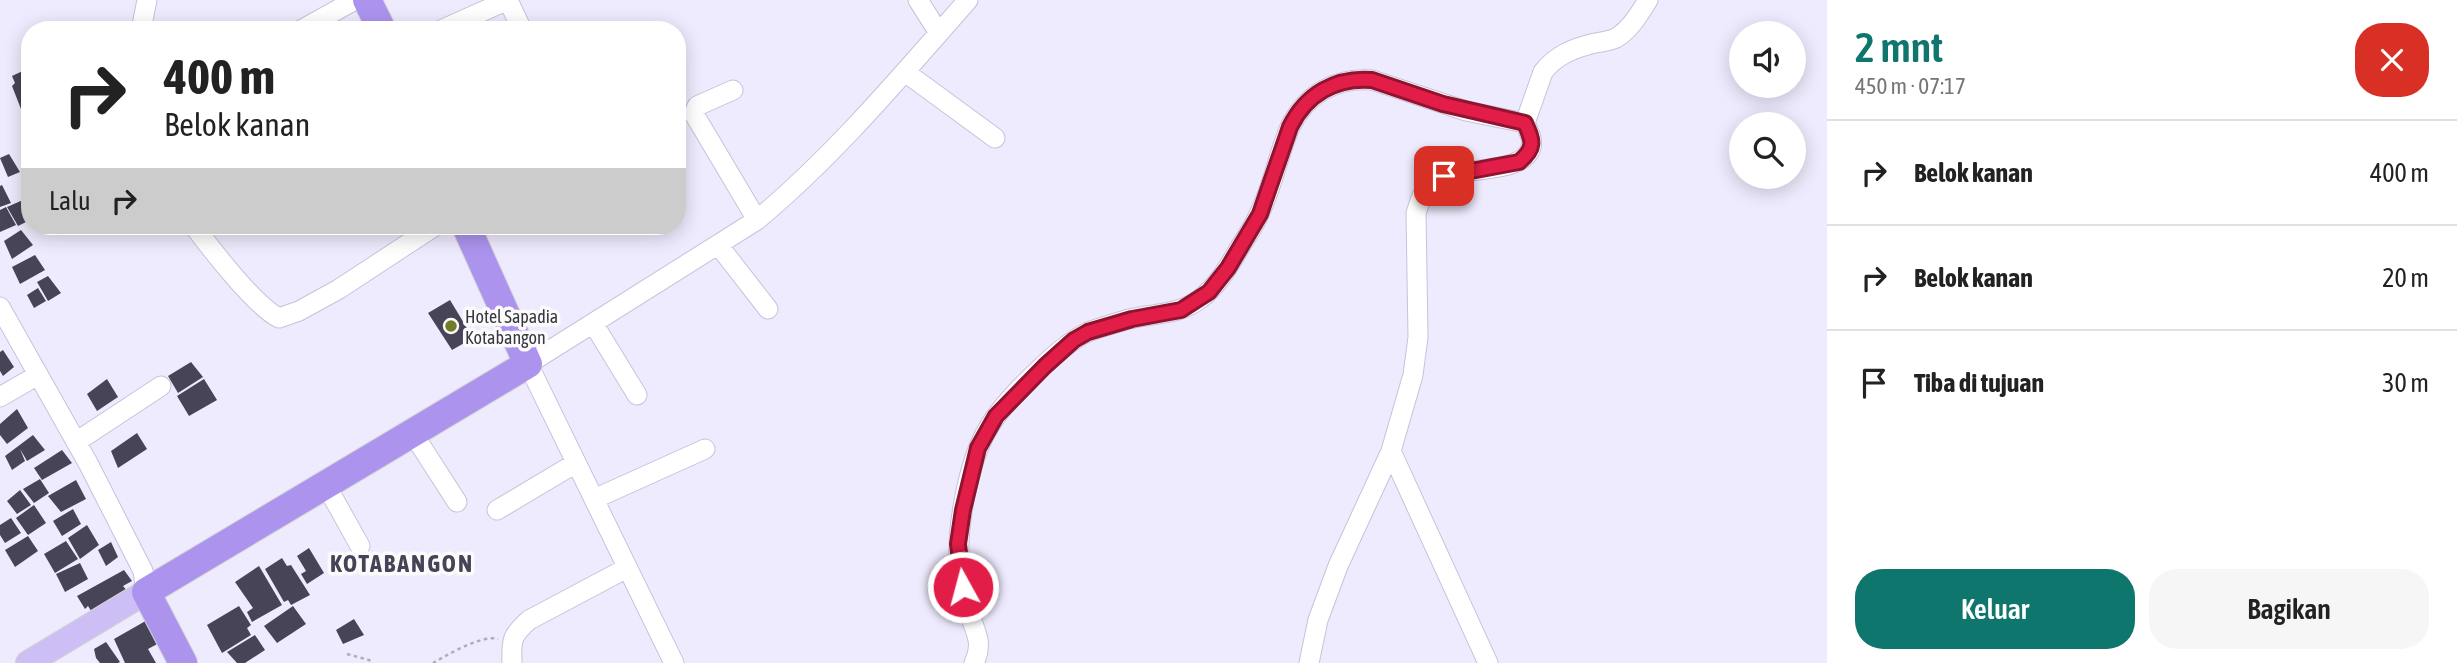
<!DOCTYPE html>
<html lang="id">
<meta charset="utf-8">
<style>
:root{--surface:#fff;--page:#f6f6f6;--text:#222;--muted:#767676;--line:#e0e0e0;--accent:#0f766e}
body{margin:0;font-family:"Asap Condensed",sans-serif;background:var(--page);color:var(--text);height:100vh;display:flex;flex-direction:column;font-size:26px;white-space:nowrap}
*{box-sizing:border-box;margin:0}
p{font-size:23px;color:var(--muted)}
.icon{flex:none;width:38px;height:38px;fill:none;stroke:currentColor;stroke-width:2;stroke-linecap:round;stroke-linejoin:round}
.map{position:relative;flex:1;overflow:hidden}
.side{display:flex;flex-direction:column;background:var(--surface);width:630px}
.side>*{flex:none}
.guide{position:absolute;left:21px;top:21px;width:665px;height:214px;border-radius:28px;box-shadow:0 4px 18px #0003;background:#fff;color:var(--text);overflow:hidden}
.buttons{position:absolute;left:1729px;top:21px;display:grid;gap:14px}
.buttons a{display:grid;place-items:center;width:77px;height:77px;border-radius:50%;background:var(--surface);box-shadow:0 4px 18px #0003;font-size:35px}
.pin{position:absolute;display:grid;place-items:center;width:60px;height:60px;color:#fff;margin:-30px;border-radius:14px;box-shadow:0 4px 10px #0006}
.me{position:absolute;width:77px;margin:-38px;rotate:353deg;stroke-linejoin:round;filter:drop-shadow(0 0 5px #0008)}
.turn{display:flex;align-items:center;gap:24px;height:147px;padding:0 28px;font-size:32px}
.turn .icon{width:91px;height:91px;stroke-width:2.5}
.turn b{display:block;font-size:49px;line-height:60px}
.then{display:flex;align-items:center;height:66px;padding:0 28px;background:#0003;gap:14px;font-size:26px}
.round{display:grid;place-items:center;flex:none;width:74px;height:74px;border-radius:28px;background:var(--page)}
.summary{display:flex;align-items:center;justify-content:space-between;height:119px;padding:0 28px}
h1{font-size:42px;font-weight:600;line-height:52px;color:var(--accent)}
.cta{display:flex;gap:14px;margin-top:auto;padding:14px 28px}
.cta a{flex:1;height:80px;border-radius:28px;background:var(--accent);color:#fff;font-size:28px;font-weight:600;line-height:80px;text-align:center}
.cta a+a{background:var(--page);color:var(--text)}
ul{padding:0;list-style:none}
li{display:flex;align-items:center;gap:21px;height:105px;padding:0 28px;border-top:2px solid var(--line)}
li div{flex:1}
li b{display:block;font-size:26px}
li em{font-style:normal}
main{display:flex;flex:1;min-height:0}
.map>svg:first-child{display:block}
.building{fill:#484457}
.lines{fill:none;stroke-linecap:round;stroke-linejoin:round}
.minor-casing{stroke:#c7c2d9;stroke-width:21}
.major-casing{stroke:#d3d3d5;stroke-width:26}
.highway-casing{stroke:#d3d3d5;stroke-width:30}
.path{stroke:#afacbc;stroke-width:2.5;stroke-dasharray:3.5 3.5;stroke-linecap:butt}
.minor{stroke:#fff;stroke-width:19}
.major{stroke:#cdbff5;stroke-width:24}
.highway{stroke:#ac94ee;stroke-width:28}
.route-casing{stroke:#92132f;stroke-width:18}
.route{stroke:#e11d48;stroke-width:12}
.poi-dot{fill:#737c27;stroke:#fbfbfb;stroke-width:2.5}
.labels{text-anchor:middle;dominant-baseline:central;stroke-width:7;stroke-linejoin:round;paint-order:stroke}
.poi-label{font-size:18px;fill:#383740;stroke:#fbfbfb;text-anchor:start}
.district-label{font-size:24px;font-weight:bold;letter-spacing:2px;fill:#474356;stroke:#fbfbfb}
</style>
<main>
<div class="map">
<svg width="1827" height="663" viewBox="0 0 1827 663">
<rect width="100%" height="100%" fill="#efebfe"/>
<path class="building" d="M27,69L30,74V103L21,109L12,86L15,83L12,76Z
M9,154L20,172L8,177L0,158Z
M2,185L11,203L0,207V186Z
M23,200L30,212V220L18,226L7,207Z
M6,207L16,225L0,232V210Z
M21,230L33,245L12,259L4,241Z
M35,255L45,270L20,284L12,267Z
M48,276L61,293L48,301L37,282Z
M38,288L46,301L34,308L27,295Z
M450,300L473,338L452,350L428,313Z
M3,350L14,367L3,376L0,371V352Z
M191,362L203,377L178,393L168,376Z
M107,379L118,397L97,411L87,394Z
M204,379L217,400L189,416L177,396Z
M17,409L28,428L7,444L0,435V424Z
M137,433L147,449L118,468L111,451Z
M33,435L45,450L27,461L20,449L25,461L12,470L5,456Z
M62,450L72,463L42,480L34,468Z
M40,479L49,493L34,503L23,489Z
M76,480L86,499L61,512L48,496Z
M20,490L31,505L17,514L7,501Z
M34,505L46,523L28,535L16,518Z
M73,509L81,524L62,536L53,521Z
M11,518L21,533L5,543L0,535V525Z
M87,525L99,545L80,559L68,538Z
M28,536L38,551L15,567L5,550Z
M66,541L78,559L55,573L44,554Z
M111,542L118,557L106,566L98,550Z
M309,548L324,573L307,584L301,574L306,571L297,556Z
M282,558L287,566L291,565L310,595L291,605L288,600L284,602L265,569Z
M80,563L88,579L65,592L56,574Z
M259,566L282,605L252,622L247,612L253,608L235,582Z
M124,570L132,581L123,586L128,592L93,614L88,606L85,609L77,596Z
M239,606L251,625L247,628L251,635L222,653L207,625Z
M293,606L306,624L277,643L264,626Z
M149,619L161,642L148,649L156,663H125L114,639Z
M354,619L364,635L343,644L336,630Z
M255,635L265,650L245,663H237L227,652Z
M106,642L120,662L118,663H100L96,658L94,649Z"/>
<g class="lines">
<g class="minor-casing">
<path id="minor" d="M508,0L522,30
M918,0L939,33
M141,30L147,0
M301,30L355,0
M441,30L508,0
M905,72L995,138
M733,90L697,106L694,114L757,220
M194,226C211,249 255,306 279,318L299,311L339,289L435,226
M719,246L768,309
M0,307L88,463L143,571L146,592
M593,323L637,395
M0,397L38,375
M412,432L457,502
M76,442L161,386
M1391,451L1488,663
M326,485L360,546
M594,499L705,449
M497,510L576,463
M512,663C511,640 512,635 529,620L627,568
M674,663L528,364L757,220C835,155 901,76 968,0
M974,663C984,643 975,631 969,613C964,600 962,585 960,571C955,533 968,460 989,427C1004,401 1061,344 1088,332C1101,327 1116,323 1129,319C1154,313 1179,315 1200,299C1216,287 1226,271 1236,254C1244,240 1254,227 1260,212C1273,185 1278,155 1290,127C1306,94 1336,77 1372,80L1466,111L1525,123
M1309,663L1318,620L1338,566L1391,451L1413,375L1418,337L1416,213C1419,205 1421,194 1427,188C1432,182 1443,175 1450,174C1470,168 1538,173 1531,138C1530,133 1527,128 1525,123L1543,72C1556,55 1574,48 1595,43C1601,42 1610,41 1616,38C1630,30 1640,13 1648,0"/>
</g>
<g class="major-casing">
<path id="major" d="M28,663L146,592"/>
</g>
<g class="highway-casing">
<path id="highway" d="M367,0L382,30
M183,663L146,592L528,364L466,226"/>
</g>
<path class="path" d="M347,654L369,660L373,663
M433,663C447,655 483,634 498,639"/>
<use href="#minor" class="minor"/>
<use href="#major" class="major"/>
<use href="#highway" class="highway"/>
</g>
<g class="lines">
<g class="route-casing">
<path id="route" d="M963,587L958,544L963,510L978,448L996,416L1045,366L1074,340L1088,332L1132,319L1181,310L1209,292L1228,268L1260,214L1290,127C1306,94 1336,77 1372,80L1443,104L1525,123C1533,141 1536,148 1519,162L1444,176"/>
</g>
<use href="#route" class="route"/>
</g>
<circle class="poi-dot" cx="451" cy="326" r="7"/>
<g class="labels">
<g class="poi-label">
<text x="465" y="316">Hotel Sapadia<tspan x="465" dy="21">Kotabangon</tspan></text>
</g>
<g class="district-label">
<text x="402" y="563">KOTABANGON</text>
</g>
</g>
</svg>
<div class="buttons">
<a><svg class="icon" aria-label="sound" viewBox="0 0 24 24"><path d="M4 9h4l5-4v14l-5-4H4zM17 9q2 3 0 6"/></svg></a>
<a><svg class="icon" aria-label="search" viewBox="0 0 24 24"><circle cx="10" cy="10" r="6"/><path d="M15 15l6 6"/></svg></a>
</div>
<div class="pin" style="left:1444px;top:176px;background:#d93025"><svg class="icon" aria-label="arrive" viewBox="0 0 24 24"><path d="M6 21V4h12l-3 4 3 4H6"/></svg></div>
<svg class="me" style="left:963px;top:587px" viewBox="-20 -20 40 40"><circle r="17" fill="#e11d48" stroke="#fff" stroke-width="3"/><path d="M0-11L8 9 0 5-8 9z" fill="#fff"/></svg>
<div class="guide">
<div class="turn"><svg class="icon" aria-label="right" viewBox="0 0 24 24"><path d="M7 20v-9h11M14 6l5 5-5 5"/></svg><div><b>400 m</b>Belok kanan</div></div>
<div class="then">Lalu<svg class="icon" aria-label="right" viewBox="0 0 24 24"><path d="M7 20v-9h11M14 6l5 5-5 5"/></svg></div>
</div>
</div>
<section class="side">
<div class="summary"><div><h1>2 mnt</h1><p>450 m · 07:17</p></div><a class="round" style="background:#d93025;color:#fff"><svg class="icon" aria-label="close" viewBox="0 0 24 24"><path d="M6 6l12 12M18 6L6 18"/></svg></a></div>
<ul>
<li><svg class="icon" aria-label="right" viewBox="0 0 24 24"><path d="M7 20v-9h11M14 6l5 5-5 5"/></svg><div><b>Belok kanan</b></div><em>400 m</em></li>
<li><svg class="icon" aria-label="right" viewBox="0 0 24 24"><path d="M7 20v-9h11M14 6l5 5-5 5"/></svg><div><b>Belok kanan</b></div><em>20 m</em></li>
<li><svg class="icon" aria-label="arrive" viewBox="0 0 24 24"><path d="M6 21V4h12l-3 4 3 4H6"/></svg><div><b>Tiba di tujuan</b></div><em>30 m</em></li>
</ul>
<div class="cta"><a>Keluar</a><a>Bagikan</a></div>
</section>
</main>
